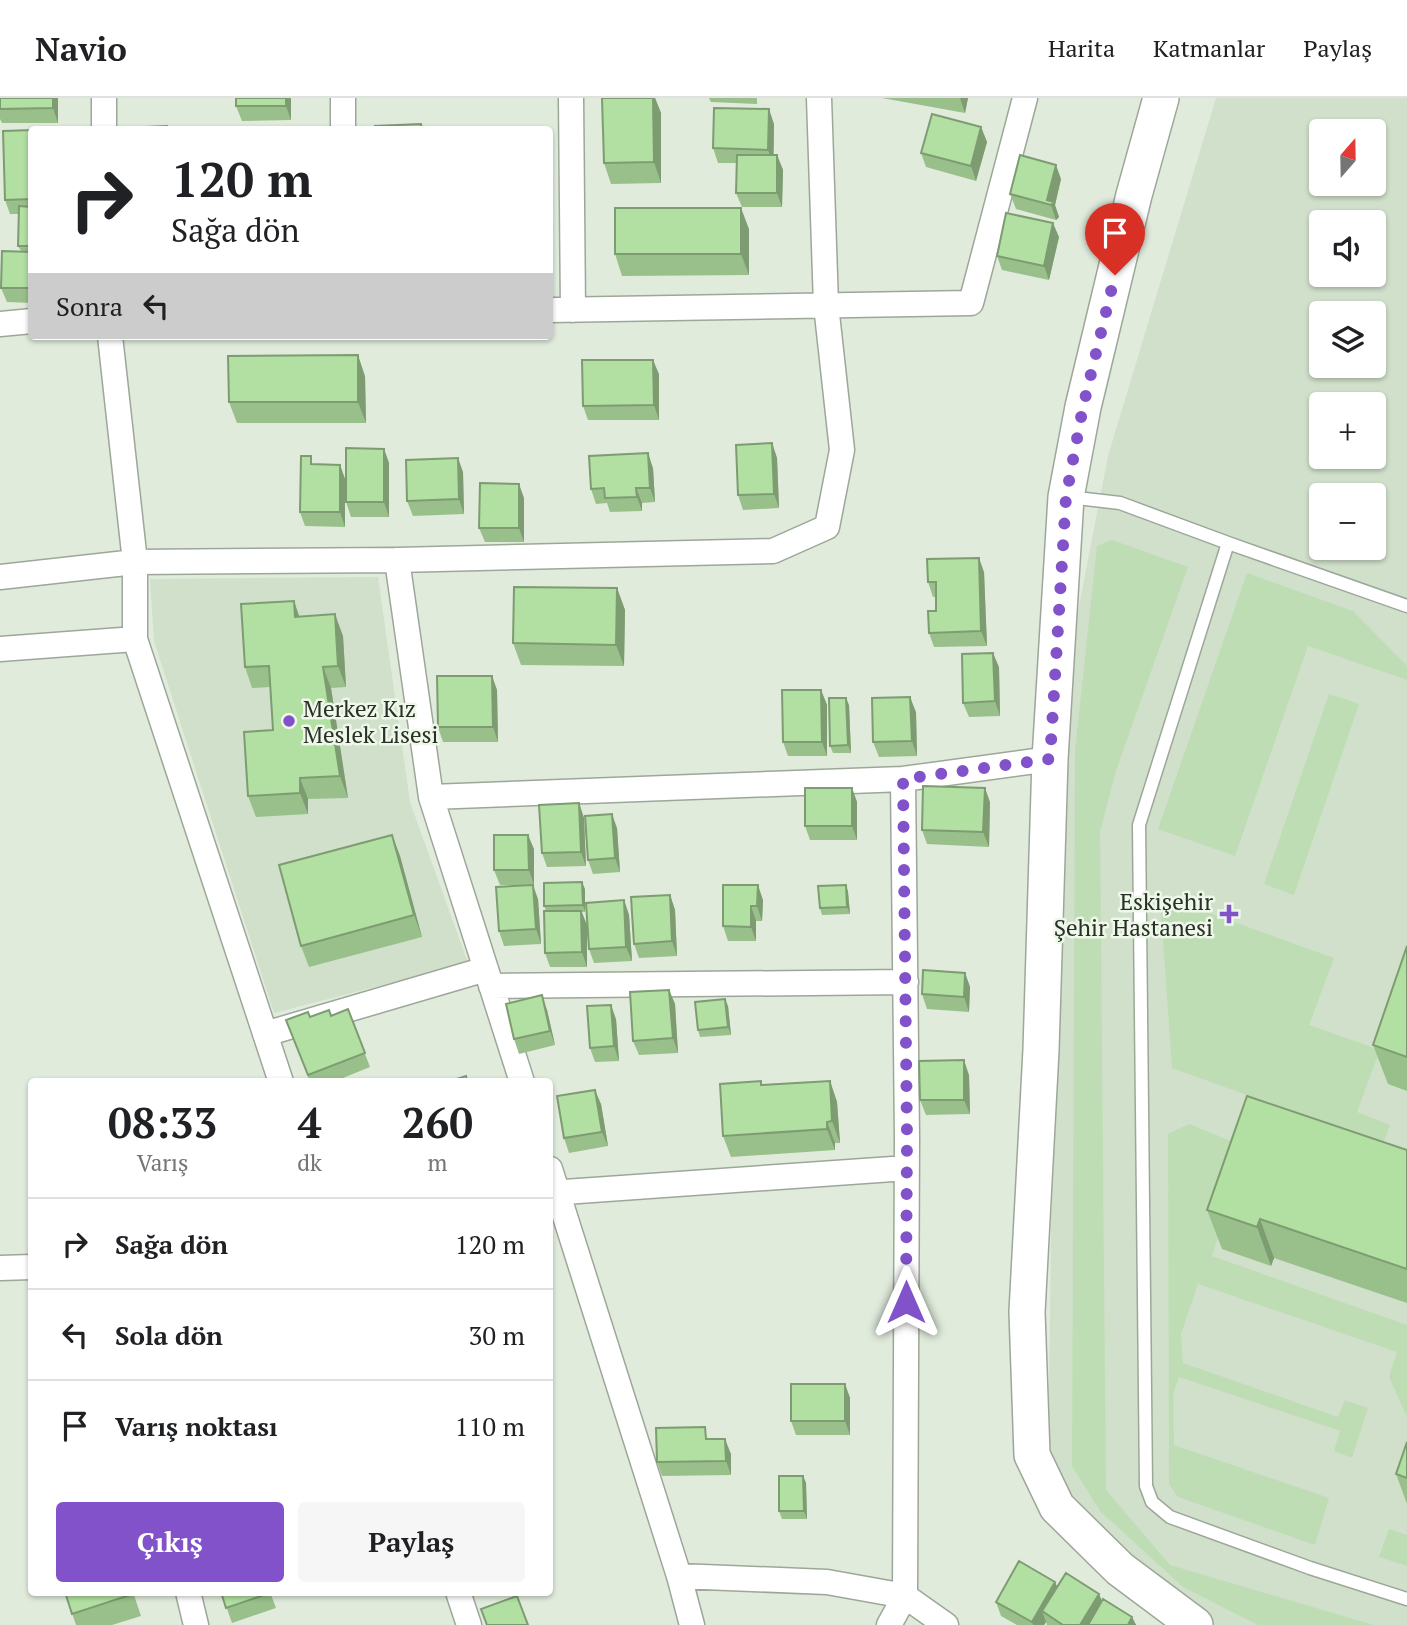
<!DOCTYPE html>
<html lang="tr">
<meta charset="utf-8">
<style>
:root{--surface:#fff;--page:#f6f6f6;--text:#202124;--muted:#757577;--line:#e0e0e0;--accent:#8152ca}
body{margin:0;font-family:"PT Serif",serif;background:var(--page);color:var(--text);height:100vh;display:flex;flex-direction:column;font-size:26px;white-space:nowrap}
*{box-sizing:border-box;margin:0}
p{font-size:23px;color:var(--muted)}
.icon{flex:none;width:38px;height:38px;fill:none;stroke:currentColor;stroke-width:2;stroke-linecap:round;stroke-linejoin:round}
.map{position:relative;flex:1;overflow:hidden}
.details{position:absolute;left:28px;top:980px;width:525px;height:518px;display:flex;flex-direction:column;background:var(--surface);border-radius:7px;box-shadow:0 2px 5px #0004}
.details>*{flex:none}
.top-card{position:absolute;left:28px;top:28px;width:525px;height:214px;border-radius:7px;box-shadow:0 2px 5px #0004;background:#fff;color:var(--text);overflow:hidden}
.needle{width:46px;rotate:20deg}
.fabs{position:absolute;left:1309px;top:21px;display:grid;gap:14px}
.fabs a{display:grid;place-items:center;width:77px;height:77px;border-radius:7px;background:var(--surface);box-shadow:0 2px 5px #0004;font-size:35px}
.pin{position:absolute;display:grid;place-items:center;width:60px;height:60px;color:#fff;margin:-72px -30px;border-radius:50% 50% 50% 0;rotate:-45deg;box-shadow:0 0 7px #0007}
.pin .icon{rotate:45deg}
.me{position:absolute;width:77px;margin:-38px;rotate:0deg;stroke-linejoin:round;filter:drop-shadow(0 0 5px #0008)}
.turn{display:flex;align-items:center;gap:24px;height:147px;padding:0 28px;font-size:32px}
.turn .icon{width:91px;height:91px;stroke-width:2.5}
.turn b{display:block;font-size:49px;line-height:60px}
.then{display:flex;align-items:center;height:66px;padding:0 28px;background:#0003;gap:14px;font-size:26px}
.eta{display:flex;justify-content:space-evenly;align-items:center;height:119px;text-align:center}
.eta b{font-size:42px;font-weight:700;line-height:49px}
.cta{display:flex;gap:14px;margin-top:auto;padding:14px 28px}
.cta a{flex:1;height:80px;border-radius:7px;background:var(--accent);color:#fff;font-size:28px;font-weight:700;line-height:80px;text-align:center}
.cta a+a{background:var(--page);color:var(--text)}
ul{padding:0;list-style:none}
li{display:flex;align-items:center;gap:21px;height:91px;padding:0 28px;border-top:2px solid var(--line)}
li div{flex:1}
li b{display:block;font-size:26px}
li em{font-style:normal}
header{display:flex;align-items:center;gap:42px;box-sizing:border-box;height:98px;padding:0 35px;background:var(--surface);border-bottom:2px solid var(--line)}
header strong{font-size:33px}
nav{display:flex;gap:38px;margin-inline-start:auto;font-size:24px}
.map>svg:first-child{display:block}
.built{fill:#d0e0cb;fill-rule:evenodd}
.green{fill:#bfddb4}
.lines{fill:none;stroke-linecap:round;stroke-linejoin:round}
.lane-casing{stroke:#9da799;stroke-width:15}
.street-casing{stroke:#9da799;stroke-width:27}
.secondary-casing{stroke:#9da799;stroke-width:38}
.lane{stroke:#fff;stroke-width:12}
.street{stroke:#fff;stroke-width:24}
.secondary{stroke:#fff;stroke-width:35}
.wall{fill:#99c08b}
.shaded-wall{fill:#7d9c71}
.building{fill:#b2dfa2;stroke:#7d9c71;stroke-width:2}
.route{stroke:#8152ca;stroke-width:12;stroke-dasharray:0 21.6}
.poi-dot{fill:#8152ca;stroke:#edf8e9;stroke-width:2.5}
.labels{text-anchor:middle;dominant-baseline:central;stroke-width:5;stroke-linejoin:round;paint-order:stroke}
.poi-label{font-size:23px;fill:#2b2f29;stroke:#edf8e9;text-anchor:start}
</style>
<header>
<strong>Navio</strong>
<nav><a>Harita</a><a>Katmanlar</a><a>Paylaş</a></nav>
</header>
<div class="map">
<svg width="1407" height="1527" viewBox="0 0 1407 1527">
<rect width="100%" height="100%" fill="#e0ebdc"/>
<path class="built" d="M1216,0H1407V1527H1203L1048,1380L1053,969L1049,664L1108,358ZM1321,33H1374V86H1321ZM1321,124H1374V177H1321ZM1321,215H1374V268H1321ZM1321,306H1374V359H1321ZM1321,397H1374V450H1321Z
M378,479L410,704L468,865L274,915L154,543L150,481Z"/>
<path class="green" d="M1112,442L1188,469L1115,676L1100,734L1106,1392L1170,1467L1374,1527H1258L1183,1489L1100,1413L1072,1368L1075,653L1097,448Z
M1247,475L1353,513L1407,568V582L1308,548L1235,758L1158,731Z
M1329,596L1359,606L1294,797L1264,786Z
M1176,803L1334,860L1309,927L1380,952L1357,1014L1390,1027L1383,1046L1172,970L1161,813Z
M1189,1026L1246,1049L1212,1158L1407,1227V1319L1389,1279L1397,1254L1198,1186L1181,1236L1183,1265L1338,1319L1345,1302L1368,1310L1352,1360L1334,1353L1340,1333L1179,1279L1173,1296L1174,1347L1329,1400L1315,1447L1178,1399L1169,1386L1168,1036Z
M1389,1431L1407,1437V1468L1379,1459Z"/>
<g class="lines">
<g class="lane-casing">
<path id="lane" d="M1068,399L1120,405L1228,445
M1407,508L1228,445L1139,727L1146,1388L1152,1404L1170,1419L1310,1470L1407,1501"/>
</g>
<g class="street-casing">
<path id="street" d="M104,0V32
M343,0V32
M571,0L573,212
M550,212L971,205L1025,0
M0,226L32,223
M110,238L135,464L397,462L773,453L827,429L842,352L826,207L819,0
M397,462L431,699L903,681L907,1039L905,1498L946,1527
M0,479L135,464V541L281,984
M0,551L135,541
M903,681L1050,661
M431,699L522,984
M491,888L906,884
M265,936L486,871
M550,1071L679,1478L692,1527
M550,1095L907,1070
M0,1170L32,1169
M679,1478L827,1484L905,1498L889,1527
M188,1494L196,1527
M458,1494L469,1527"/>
</g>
<g class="secondary-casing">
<path id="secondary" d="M1161,0L1134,97L1083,309L1066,399L1050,661L1041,952L1027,1214L1032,1357L1057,1409L1120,1471L1195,1527"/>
</g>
<use href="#lane" class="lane"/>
<use href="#street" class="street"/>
<use href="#secondary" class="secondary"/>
</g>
<path class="wall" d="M0,0H58V25H2L0,21Z
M236,0H291V22L242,23L236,8Z
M602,0H655L661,15V85L611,86L604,65Z
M709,0H757V6L711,4Z
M882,0H968L965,15Z
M774,26V57H777L783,72L782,109H742L736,95L737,65H718L713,50Z
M981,29L987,44L976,83L926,69L921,55Z
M32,32V205L7,204L1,190L21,153L18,148L19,116H10L5,102Z
M1061,81L1055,107L1059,119L1056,122L1016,111L1010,96Z
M749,131V177L622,178L615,156Z
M1059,139L1049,182L1002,172L997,158Z
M659,276V322H588L583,308Z
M365,278L366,325H237L229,304Z
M772,345L777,360L779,410L743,412L738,397Z
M384,351L389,365V419H351L346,404Z
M340,367L345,381V429L305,428L300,414Z
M653,370L655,404L642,405V413L610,414L607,405L596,406L591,391Z
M463,374L464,416L413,418L407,403Z
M524,400V444H485L479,430Z
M984,474L987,548L934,549L929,535L936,513V499H933L928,484Z
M617,490L625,512L624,568L521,567L513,545Z
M294,503L299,518L343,538L346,589L331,590L348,700L308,701V716L256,719L248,698L273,632L270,589L252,590L245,569Z
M999,569L1000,618L969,619L963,605Z
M492,578L497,592L498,644H443L438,629Z
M821,592L827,607V658H788L783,644Z
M849,607L851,655H833L830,648Z
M916,614L917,658L879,659L873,644Z
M852,690L857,704V742H810L805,728Z
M990,704L989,749L927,746L922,732Z
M579,705L584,720L586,768L547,769L542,755Z
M617,730L620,774L593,776L588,762Z
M392,737L400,758L422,839L309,869L301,848Z
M534,751V787H500L494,772Z
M723,787L763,802L762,823H756V843H728L723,828Z
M846,787L848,794L850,816L822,817L820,810Z
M585,791V814H582L587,827V869H550L545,855L546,813L544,808Z
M670,797L675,812L677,858L639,860L634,846Z
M538,801L541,846L504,848L499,833Z
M624,802L629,817L632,863L594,865L589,851Z
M1407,848V993L1388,986L1373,947Z
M965,875L970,889L969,914L927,911L922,896Z
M669,892L675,906L678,955L639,957L633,943Z
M728,908L731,937L700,939L698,932Z
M348,911L370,969L333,984H310L286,922L331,918Z
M547,912L555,947L519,956L514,941Z
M616,921L619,963L595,964L590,950Z
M969,977L970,1016L926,1017L920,1002Z
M761,983L762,987L830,983L837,1004L840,1045H835V1052L731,1059L723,1038Z
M601,1006L608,1048L569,1055L564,1040Z
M1407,1052V1205L1274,1160L1271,1168L1222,1151L1207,1112Z
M845,1286L850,1300V1337H796L791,1323Z
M710,1341L731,1356V1377L662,1378L657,1364Z
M1407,1344V1406L1396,1376Z
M803,1378L806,1385L807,1421H782L779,1413Z
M1055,1484L1057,1489L1099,1496L1102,1503L1132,1519L1136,1527H1047L1046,1524L1044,1527H1017L1001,1518L996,1504Z
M65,1494H133L141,1518L112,1527H76Z
M221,1494H270L276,1510L232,1525Z"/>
<path class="shaded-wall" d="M53,0H58V25L53,10Z
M286,0H291V22L286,8Z
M650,0H655L661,15V85L654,64Z
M960,0H968L965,15Z
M769,11L774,26L773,66L768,52Z
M981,29L987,44L976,83L971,68Z
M777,57L783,72L782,109L777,95Z
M1056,67L1061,81L1055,107L1059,119L1056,122L1051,107L1047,102Z
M741,110L749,131V177L741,156Z
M1053,125L1059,139L1049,182L1044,168Z
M358,257L365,278L366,325L358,304Z
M653,262L659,276V322L654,307Z
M772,345L777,360L779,410L774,396Z
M384,351L389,365V419L384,404Z
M648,355L653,370L655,404L650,390Z
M458,360L463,374L464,416L459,401Z
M340,367L345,381V429L340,414Z
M519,386L524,400V444L519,430Z
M636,390L642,405V413L637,399Z
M979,460L984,474L987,548L981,533Z
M617,490L625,512L624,568L616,547Z
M294,503L301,524L295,519Z
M335,516L343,538L346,589L338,568Z
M993,555L999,569L1000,618L995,603Z
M323,569L331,590L348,700L340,678Z
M492,578L497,592L498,644L493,629Z
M821,592L827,607V658L822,644Z
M910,599L916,614L917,658L912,643Z
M846,600L849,607L851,655L848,647Z
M300,680L308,701V716L300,695Z
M852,690L857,704V742L852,728Z
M985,690L990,704L989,749L983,734Z
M579,705L584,720L586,768L581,754Z
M612,716L617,730L620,774L615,760Z
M392,737L400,758L422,839L414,817Z
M528,737L534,751V787L529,772Z
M582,784L585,791V814L583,807Z
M533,787L538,801L541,846L536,831Z
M758,787L763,802L762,823L757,808Z
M846,787L848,794L850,816L847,809Z
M670,797L675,812L677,858L672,843Z
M624,802L629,817L632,863L626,849Z
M751,808L756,823V843L751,829Z
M581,813L587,827V869L582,854Z
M965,875L970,889L969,914L964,899Z
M669,892L675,906L678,955L673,940Z
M542,897L547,912L555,947L550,933Z
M725,901L728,908L731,937L728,929Z
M611,907L616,921L619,963L614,948Z
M964,962L969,977L970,1016L964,1002Z
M830,983L837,1004L840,1045L832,1023Z
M595,992L601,1006L608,1048L602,1034Z
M827,1024L835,1045V1052L827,1031Z
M1260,1121L1274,1160L1271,1168L1257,1129Z
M845,1286L850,1300V1337L845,1323Z
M725,1341L731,1356V1377L726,1363Z
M803,1378L806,1385L807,1421L804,1413Z
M1055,1484L1061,1498L1042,1513L1046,1524L1044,1527H1033L1032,1524Z
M1099,1496L1105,1511L1094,1527H1080Z
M1132,1519L1136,1527H1128Z"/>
<path class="building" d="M0,0H53V10L0,11Z
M236,0H286V8H236Z
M602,0H653L654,64L604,65Z
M714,10L769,11L768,52L713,50Z
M932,16L981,29L971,68L921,55Z
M421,26L422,32H375V28Z
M167,28V32H123V30Z
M32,32V101L5,102L3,33Z
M737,57H777V95H736Z
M1020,57L1056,67L1047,102L1054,104L1051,107L1010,96Z
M19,108L32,109V148H18Z
M615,110H741V156H615Z
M1006,115L1053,125L1044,168L997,158Z
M2,153L32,154V190H1Z
M358,257V304H229L228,258Z
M582,262H653L654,307L583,308Z
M772,345L774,396L738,397L736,347Z
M346,350L384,351V404H346Z
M648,355L650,390H636L637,399L605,400L604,390L591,391L589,358Z
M301,358H311V366L340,367V414H300Z
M458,360L459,401L407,403L406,362Z
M480,385L519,386V430H479Z
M979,460L981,533L929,535L928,513H936V484H928L927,461Z
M514,489L617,490L616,547L513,545Z
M294,503L295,519L335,516L338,568L323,569L340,678L300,680V695L248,698L244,634L273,632L269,568L245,569L241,506Z
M993,555L995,603L963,605L962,556Z
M437,578H492L493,629H438Z
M782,592H821L822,644H783Z
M910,599L912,643L873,644L872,600Z
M829,600H846L848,647L830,648Z
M923,688L985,690L983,734L922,732Z
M805,690H852V728H805Z
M579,705L581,754L542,755L539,707Z
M612,716L615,760L588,762L585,718Z
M392,737L414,817L301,848L279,767Z
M494,737H528L529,772H494Z
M582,784L583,807L544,808V785Z
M533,787L536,831L499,833L496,789Z
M723,787H758L757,808H751V829L723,828Z
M846,787L847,809L820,810L818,788Z
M670,797L672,843L634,846L631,799Z
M624,802L626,849L589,851L586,805Z
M544,813H581L582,854L545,855Z
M1407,848V959L1373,947Z
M923,872L965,875L964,899L922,896Z
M669,892L673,940L633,943L630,894Z
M542,897L550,933L514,941L506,906Z
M725,901L728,929L698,932L695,904Z
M611,907L614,948L590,950L587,908Z
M348,911L365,955L308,977L286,922L308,914L310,919L329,912L331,918Z
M964,962V1002H920L919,963Z
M466,978L467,984H447Z
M761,983V987L830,983L832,1023L827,1024V1031L723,1038L720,986Z
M595,992L602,1034L564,1040L557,998Z
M1247,998L1407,1052V1171L1260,1121L1257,1129L1207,1112Z
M791,1286H845V1323H791Z
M705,1329L706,1341H725L726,1363L657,1364L656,1330Z
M1407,1344V1380L1396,1376Z
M779,1378H803L804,1413H779Z
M1019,1463L1055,1484L1032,1524L996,1504Z
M1066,1475L1099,1496L1080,1527H1063L1042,1513Z
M65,1494H133V1496L72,1516Z
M221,1494H270V1495L226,1510Z
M517,1498L528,1527H487L481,1511Z
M1103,1501L1132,1519L1128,1527H1088Z"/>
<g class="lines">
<path class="route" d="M906,1204L907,1039L903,681L1050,661L1066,399L1083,309L1115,177"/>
</g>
<g class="poi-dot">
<circle cx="289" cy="623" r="7"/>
<path d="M1225.5 805.5h7v7h7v7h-7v7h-7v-7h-7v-7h7z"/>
</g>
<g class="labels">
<g class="poi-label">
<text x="303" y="610">Merkez Kız<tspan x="303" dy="26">Meslek Lisesi</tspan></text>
<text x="1213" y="803" text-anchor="end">Eskişehir<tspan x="1213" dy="26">Şehir Hastanesi</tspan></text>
</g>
</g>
</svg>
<div class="fabs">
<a><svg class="needle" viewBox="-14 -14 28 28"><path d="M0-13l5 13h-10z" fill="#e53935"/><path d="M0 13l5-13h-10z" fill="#757577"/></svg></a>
<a><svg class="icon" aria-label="sound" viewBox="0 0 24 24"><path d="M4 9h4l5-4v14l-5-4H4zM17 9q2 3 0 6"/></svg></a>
<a><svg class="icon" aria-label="layers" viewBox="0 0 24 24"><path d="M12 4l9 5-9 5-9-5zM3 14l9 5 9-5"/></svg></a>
<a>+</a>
<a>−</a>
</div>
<div class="pin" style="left:1115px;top:177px;background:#d93025"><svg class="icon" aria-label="arrive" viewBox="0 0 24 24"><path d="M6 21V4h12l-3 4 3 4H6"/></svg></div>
<svg class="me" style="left:906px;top:1204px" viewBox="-20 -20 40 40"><path d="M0-17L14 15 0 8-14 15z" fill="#8152ca" stroke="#fff" stroke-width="4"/></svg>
<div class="top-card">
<div class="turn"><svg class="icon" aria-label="right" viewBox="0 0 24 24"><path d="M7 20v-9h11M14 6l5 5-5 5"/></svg><div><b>120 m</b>Sağa dön</div></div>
<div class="then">Sonra<svg class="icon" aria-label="left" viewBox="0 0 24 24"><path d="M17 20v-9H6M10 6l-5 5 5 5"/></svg></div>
</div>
<section class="details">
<div class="eta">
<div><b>08:33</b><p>Varış</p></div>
<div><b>4</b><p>dk</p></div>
<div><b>260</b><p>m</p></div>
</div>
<ul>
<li><svg class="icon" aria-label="right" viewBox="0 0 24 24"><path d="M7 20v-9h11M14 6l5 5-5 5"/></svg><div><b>Sağa dön</b></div><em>120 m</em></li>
<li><svg class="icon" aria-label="left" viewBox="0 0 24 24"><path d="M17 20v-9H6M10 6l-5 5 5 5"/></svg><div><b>Sola dön</b></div><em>30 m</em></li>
<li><svg class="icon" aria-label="arrive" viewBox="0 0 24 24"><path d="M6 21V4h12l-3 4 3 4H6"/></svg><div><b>Varış noktası</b></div><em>110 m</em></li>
</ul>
<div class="cta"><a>Çıkış</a><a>Paylaş</a></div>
</section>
</div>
